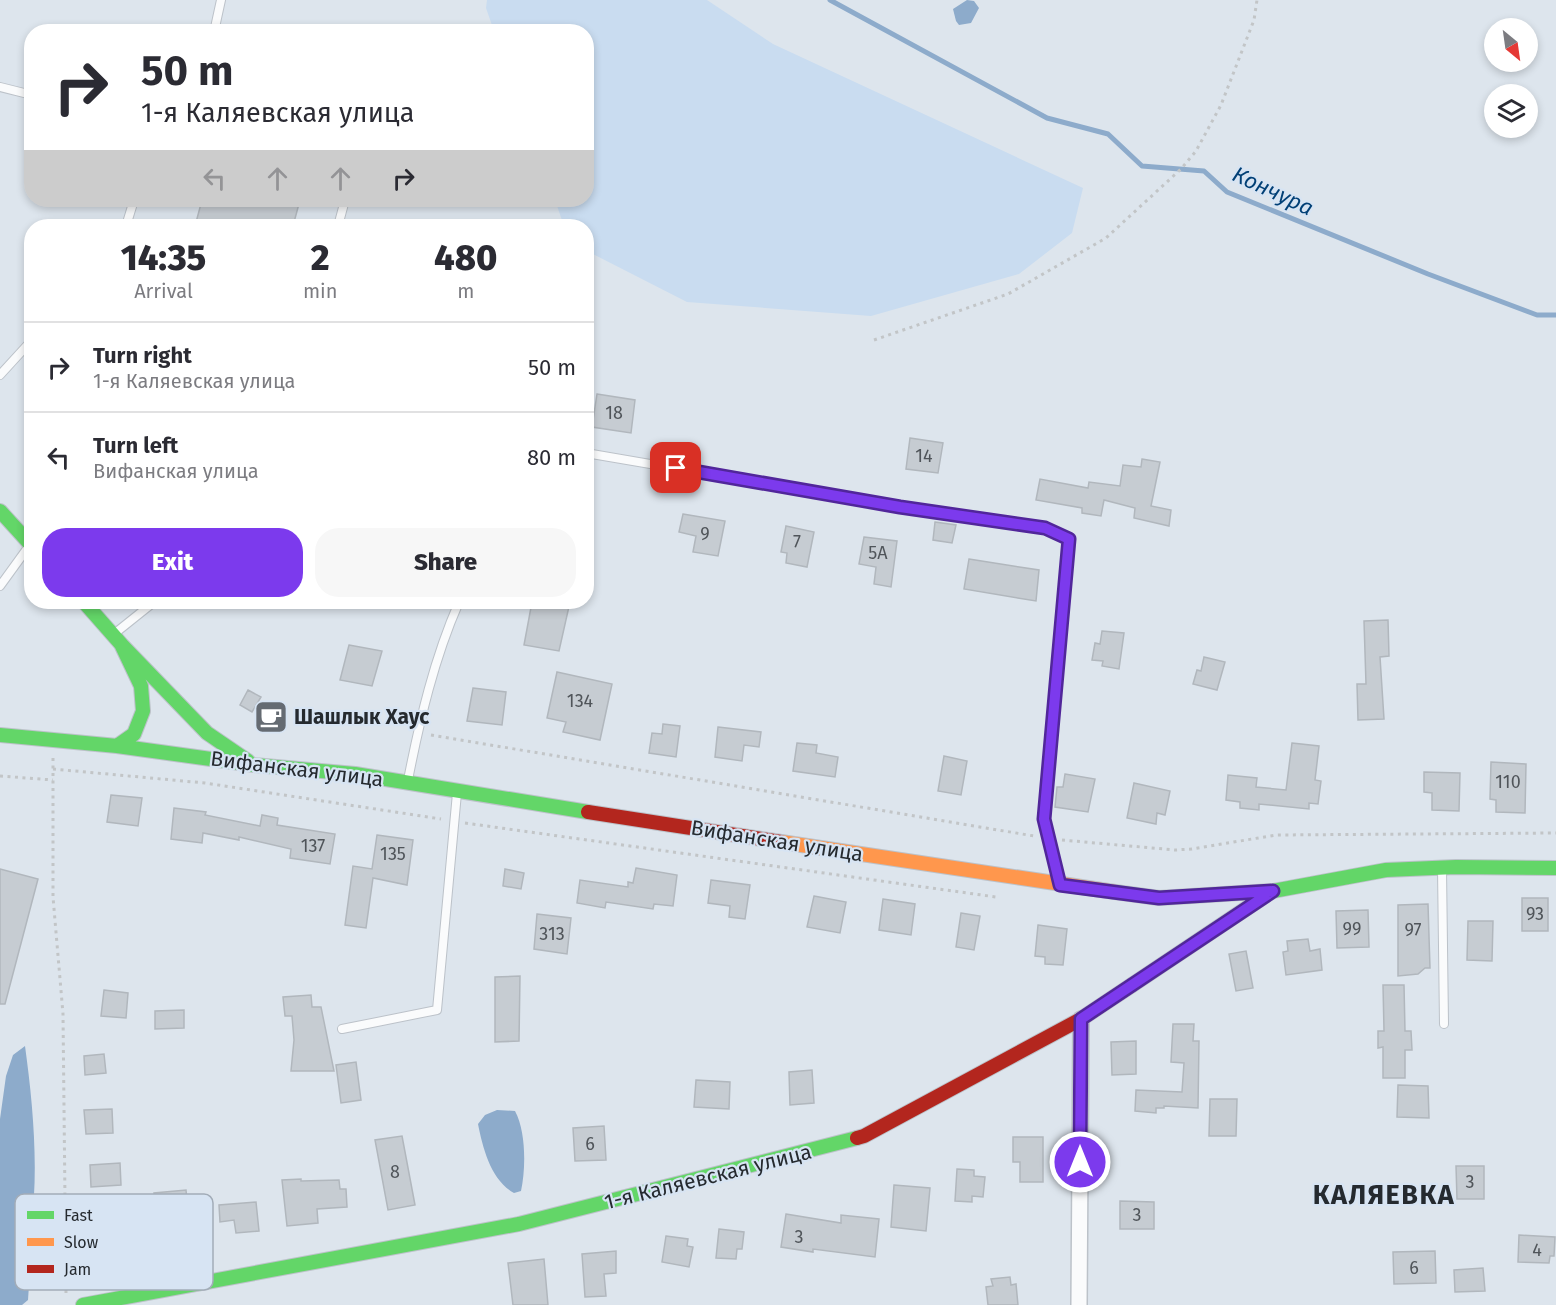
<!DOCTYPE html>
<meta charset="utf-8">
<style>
:root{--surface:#fff;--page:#f7f7f7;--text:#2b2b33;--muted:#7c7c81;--line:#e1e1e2;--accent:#7c3aed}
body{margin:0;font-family:"Fira Sans",sans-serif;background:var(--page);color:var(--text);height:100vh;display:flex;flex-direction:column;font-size:22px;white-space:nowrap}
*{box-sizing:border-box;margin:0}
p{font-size:20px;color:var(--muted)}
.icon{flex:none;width:33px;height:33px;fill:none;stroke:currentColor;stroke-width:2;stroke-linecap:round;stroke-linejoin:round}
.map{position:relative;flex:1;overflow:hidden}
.drawer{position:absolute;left:24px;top:219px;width:570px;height:390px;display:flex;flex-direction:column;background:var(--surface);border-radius:24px;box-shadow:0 3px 9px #0003}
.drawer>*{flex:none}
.guide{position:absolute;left:24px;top:24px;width:570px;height:183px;border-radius:24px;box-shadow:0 3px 9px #0003;background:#fff;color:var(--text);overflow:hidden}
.needle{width:39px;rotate:151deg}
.buttons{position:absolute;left:1484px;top:18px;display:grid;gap:12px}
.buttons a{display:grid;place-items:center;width:54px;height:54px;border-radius:50%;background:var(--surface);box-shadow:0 3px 9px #0003;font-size:30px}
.pin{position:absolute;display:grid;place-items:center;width:51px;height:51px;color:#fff;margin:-26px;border-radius:12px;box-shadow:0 3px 9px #0006}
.me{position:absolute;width:66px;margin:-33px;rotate:0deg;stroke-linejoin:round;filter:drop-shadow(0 0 4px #0008)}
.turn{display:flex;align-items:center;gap:21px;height:126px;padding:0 18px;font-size:27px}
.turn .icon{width:78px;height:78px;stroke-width:2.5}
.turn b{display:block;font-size:42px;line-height:51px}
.lanes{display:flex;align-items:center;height:57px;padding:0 18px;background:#0003;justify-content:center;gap:30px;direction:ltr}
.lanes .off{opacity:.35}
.eta{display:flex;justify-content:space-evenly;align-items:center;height:102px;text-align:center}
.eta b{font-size:36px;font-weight:800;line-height:42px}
.primary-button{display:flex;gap:12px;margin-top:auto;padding:12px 18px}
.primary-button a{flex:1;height:69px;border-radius:24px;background:var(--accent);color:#fff;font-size:24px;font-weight:800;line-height:69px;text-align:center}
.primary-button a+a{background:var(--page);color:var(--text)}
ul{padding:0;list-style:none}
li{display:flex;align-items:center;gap:18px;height:90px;padding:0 18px;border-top:2px solid var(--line)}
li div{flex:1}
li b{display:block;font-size:22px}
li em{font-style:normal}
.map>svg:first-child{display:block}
.green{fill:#c9dcf0}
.water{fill:#8dabcb}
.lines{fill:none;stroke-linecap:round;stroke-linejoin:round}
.stream{stroke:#8dabcb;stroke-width:5}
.building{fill:#c6ccd2;stroke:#b1b7bd;stroke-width:1.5}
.lane-casing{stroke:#bcc2c9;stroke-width:10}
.street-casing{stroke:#bcc2c9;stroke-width:18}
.fast-casing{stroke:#bcc2c9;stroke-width:16}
.slow-casing{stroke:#bcc2c9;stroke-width:16}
.jam-casing{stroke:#bcc2c9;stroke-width:16}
.path{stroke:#c2c5c7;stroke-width:3;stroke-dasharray:3 4.5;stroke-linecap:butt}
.lane{stroke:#fafbfc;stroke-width:8}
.street{stroke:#fafbfc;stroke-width:15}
.fast{stroke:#63d668;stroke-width:14}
.slow{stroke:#ff974d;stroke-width:14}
.jam{stroke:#b3261e;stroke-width:14}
.route-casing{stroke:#51269a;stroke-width:15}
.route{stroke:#7c3aed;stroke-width:10}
.labels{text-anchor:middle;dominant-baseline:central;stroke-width:4.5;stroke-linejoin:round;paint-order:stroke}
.number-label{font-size:18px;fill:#50555a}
.poi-label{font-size:21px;font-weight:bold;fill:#252a2f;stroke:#d7e4f3;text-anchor:start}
.street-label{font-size:21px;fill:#252a2f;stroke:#d7e4f3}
.water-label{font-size:22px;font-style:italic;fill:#024076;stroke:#d7e4f3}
.district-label{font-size:27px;font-weight:bold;letter-spacing:1.5px;fill:#252a2f;stroke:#d7e4f3}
.key{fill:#d7e4f3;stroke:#a2acb8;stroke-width:1.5}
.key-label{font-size:16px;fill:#252a2f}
</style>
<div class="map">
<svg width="1556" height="1305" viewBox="0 0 1556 1305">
<rect width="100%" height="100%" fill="#dde5ed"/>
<path class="green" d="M487,0H707L773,44L1083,188L1072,233L1019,274L871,316L687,302L587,251L586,226H564L555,200H586V32L494,31L486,8Z"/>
<path class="water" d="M967,0L974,1L979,8L971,23L959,25L956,21L953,9Z
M25,1046C33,1104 39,1169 31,1227L19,1235L29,1285L28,1300L22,1305H0V1119L6,1076L13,1055Z
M497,1110L515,1111C526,1131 526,1168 521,1191L514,1193C491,1180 483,1149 478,1124L485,1115Z"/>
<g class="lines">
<path class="stream" d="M830,0L1047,118L1108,134L1142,166L1204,171L1227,192L1428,274L1537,315H1556"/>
</g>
<path class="building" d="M202,200H300L293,226H195Z
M597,394L635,400L631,433L592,427Z
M910,438L943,443L938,473L906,469Z
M1142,459L1160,462L1151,506L1171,510L1169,526L1134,518L1135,508L1104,500L1101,516L1082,513V508L1036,500L1040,479L1088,488L1089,482L1120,486L1123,465L1141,467Z
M683,514L725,521L718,556L693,552L696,536L679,532Z
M935,522L956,525L952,543L933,540Z
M786,526L814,532L807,567L786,563L787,553L781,552Z
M864,537L897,541L891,587L874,584L876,567L859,564Z
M969,559L1039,570L1036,601L964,589Z
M532,602H570L559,651L524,645Z
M1388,620L1389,656L1380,657L1384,719L1358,720L1357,684H1366L1364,621Z
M1102,631L1124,633L1119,669L1102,666L1103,661L1092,660L1095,643L1100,644Z
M349,645L382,651L372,686L340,680Z
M1204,657L1225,662L1217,690L1193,684L1197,670L1201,671Z
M557,672L612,684L600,740L563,732L566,722L547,718Z
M473,688L506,692L502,725L467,721Z
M248,690L261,697L252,712L240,705Z
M663,724L680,726L676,757L649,753L652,733L662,734Z
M718,727L761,732L759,747L744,745L742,761L715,757Z
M797,743L817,745L816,753L838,757L835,777L793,771Z
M1292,743L1319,746L1315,780L1321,781L1318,804L1309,803V809L1259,804V810L1240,808V802L1226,800L1228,775L1257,778L1256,787L1286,790Z
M944,756L967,761L961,795L938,791Z
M1491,762L1526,764L1525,813L1496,812V800L1490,799Z
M1424,772L1460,773L1459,811L1432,810V793L1424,792Z
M1065,774L1095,779L1088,812L1055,807L1057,787H1063Z
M1134,783L1170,791L1165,815L1157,813L1156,824L1127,818Z
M111,795L142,798L138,826L107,822Z
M174,808L206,812L205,815L260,826L262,815L278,818L277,825L335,834L330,864L290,858L291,849L239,837V840L203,833L202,843L171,839Z
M377,835L413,840L407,885L373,878L366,928L345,925L353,866L372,869Z
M636,868L677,875L673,906L654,904L653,909L606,902L605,908L577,903L580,880L628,887V882L633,883Z
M0,869L38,879L5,1004H0Z
M505,869L524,873L521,889L503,886Z
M711,880L750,885L745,919L729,917L730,906L708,903Z
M814,896L846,902L840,933L807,927Z
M1522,898H1548V931H1522Z
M883,899L915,904L911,935L879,930Z
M1428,904L1430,968H1425L1418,974L1398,976V905Z
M1368,910L1369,947L1337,948L1336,911Z
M961,913L980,916L974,950L956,947Z
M537,914L571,918L567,954L534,949Z
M1468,921H1493L1492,961L1467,960Z
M1038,925L1067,929L1063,965L1045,964V957L1035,956Z
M1308,939L1310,951L1320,949L1322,970L1286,975L1283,952L1288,951L1287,941Z
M1246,951L1253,988L1236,991L1229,954Z
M520,976L519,1041L495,1042V977Z
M1383,985H1404L1405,1031H1411L1412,1050H1405V1078H1383V1047L1378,1048V1031H1384Z
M104,990L128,993L126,1018L101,1016Z
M311,995L312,1007H321L334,1071H291L294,1040L292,1016H285L283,997Z
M184,1010V1028L155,1029V1011Z
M1173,1024H1194L1193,1041H1199L1198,1108L1164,1106V1108H1156V1113L1135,1111L1136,1090L1182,1092L1184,1063L1171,1062Z
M1136,1041V1074L1112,1075L1111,1042Z
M104,1054L106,1073L85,1075L84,1056Z
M356,1062L361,1100L341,1103L336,1065Z
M812,1070L814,1103L790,1105L789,1072Z
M696,1080L730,1082L729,1109L694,1107Z
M1398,1085L1428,1086L1429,1118L1397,1117Z
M1210,1099H1237L1236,1136H1209Z
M112,1109L113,1133L86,1134L84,1110Z
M604,1126L606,1160L575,1161L573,1128Z
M402,1136L415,1205L388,1210L375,1140Z
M1013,1137H1043V1182H1020V1162H1013Z
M120,1163L121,1185L91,1187L90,1165Z
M1456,1166H1484V1199H1457Z
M957,1169L974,1170V1176L985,1177L983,1197L972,1196V1202L955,1201Z
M301,1179V1181L339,1180L340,1189H346L347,1207L317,1209L318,1223L287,1226L282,1180Z
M894,1185L930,1188L926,1231L891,1227Z
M186,1190L188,1211L179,1212L180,1218L157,1220L154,1193Z
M1120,1201L1154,1202V1229H1120Z
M256,1202L259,1231L236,1233L234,1220L220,1222L219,1205Z
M786,1214L841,1223V1215L879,1219L875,1257L813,1249V1252L781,1247Z
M719,1229L744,1232L742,1249H737L736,1259L716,1258Z
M1519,1235L1555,1237L1554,1256H1550L1549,1263L1518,1262Z
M666,1236L688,1239L687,1246L693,1247L689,1267L662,1262Z
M616,1251V1273L604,1274L606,1296L585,1297L582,1254Z
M1435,1251L1436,1283L1394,1284L1393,1252Z
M544,1259L548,1305H513L508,1263Z
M1483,1268L1485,1291L1455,1292L1454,1270Z
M1010,1277L1011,1285L1016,1284L1018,1305H988L986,1287L993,1286L991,1279Z"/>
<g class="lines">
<g class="lane-casing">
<path id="lane" d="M214,32L221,0
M0,87L32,95
M126,226L134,200
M338,226L345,200
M0,375L32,340
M586,453L901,507L1045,528L1069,539L1044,819L1059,884
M0,586L29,546
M114,634L154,602
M408,780C420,719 434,659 459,602
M1442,869L1444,1024
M342,1029L437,1010L457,793"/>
</g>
<g class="street-casing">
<path id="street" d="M1079,1305L1081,1019"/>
</g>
<g class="fast-casing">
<path id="fast" d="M0,511L32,546
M84,602L121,644L141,686L143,711L134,734L117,746
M121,644L207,733L248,761
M0,735L117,746L254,765L355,774L588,812
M1115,892L1159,898L1273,891L1386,870L1456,867L1556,868
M1132,985L1271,892
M83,1305L519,1224L857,1138"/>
</g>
<g class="slow-casing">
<path id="slow" d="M781,842L1115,892"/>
</g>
<g class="jam-casing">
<path id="jam" d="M588,812L781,842
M857,1138L864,1136L1081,1019L1132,985"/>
</g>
<path class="path" d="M874,340L1008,294L1106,238L1181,169L1196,151L1221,105L1254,20L1257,0
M431,735L1034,836
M53,758V897L63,1014L66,1294
M53,769L205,783L441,819
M0,776L53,780
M465,823L996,897
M1062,840L1175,850L1192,849L1276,835L1556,833"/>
<use href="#lane" class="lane"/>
<use href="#street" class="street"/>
<use href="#fast" class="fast"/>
<use href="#slow" class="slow"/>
<use href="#jam" class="jam"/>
</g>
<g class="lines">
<g class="route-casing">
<path id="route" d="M676,468L900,507L1045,528L1069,539L1044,819L1060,885L1159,898L1273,891L1081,1019L1080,1162"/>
</g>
<use href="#route" class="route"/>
</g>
<defs>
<g id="cafe-square" transform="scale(1.725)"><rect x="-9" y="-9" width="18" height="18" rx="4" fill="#656b72" stroke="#d7e4f3"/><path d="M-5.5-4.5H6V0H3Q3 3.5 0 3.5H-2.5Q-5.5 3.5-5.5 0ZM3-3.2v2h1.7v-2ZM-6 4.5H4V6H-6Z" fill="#fff"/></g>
</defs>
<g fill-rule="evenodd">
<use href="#cafe-square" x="271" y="717"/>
</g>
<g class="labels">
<g class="number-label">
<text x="614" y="413">18</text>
<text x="924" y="456">14</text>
<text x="705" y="534">9</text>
<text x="797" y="542">7</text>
<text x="878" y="553">5А</text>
<text x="580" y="701">134</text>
<text x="1508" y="782">110</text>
<text x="313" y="846">137</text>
<text x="393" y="854">135</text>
<text x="1535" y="914">93</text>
<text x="1352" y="929">99</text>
<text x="1413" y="930">97</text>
<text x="552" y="934">313</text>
<text x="590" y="1144">6</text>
<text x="395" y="1172">8</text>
<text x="1470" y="1182">3</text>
<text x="1137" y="1215">3</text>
<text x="799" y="1237">3</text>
<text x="1537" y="1250">4</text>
<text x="1414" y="1268">6</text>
</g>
<g class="poi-label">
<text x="294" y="717">Шашлык Хаус</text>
</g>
<g class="street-label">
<text transform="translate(297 769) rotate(7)">Вифанская улица</text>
<text transform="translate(777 841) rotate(9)">Вифанская улица</text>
<text transform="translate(708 1177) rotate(-14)">1-я Каляевская улица</text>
</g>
<g class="water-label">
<text transform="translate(1273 191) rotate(25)">Кончура</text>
</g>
<g class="district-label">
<text x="1384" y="1195">КАЛЯЕВКА</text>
</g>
</g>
<rect x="15" y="1194" width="198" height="96" rx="9" class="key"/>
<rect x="27" y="1211" width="27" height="8" fill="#63d668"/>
<rect x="27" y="1238" width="27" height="8" fill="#ff974d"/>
<rect x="27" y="1265" width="27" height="8" fill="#b3261e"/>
<g class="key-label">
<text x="64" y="1221">Fast</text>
<text x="64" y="1248">Slow</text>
<text x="64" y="1275">Jam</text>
</g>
</svg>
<div class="buttons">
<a><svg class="needle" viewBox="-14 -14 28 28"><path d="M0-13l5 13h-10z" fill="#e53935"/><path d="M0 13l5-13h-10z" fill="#7c7c81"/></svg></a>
<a><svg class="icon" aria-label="layers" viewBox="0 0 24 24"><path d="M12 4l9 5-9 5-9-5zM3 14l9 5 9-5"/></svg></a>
</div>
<div class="pin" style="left:676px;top:468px;background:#d93025"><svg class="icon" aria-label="arrive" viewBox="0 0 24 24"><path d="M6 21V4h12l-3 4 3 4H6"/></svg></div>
<svg class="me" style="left:1080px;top:1162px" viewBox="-20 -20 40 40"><circle r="17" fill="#7c3aed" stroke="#fff" stroke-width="3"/><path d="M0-11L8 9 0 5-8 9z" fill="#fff"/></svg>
<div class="guide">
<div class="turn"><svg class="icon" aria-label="right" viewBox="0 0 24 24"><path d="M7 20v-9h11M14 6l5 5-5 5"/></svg><div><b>50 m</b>1-я Каляевская улица</div></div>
<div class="lanes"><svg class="icon off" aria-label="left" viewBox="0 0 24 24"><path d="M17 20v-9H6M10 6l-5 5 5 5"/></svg><svg class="icon off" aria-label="ahead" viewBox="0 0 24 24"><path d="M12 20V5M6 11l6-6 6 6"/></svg><svg class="icon off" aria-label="ahead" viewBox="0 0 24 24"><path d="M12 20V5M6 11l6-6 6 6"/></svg><svg class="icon" aria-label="right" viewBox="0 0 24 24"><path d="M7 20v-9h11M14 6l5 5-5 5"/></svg></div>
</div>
<section class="drawer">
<div class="eta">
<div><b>14:35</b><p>Arrival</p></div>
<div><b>2</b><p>min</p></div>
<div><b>480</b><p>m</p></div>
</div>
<ul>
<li><svg class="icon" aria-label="right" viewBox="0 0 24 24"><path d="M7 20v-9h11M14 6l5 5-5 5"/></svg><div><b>Turn right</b><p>1-я Каляевская улица</p></div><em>50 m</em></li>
<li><svg class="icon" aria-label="left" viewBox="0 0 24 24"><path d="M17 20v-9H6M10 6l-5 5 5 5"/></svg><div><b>Turn left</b><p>Вифанская улица</p></div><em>80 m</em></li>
</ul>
<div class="primary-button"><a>Exit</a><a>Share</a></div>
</section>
</div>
